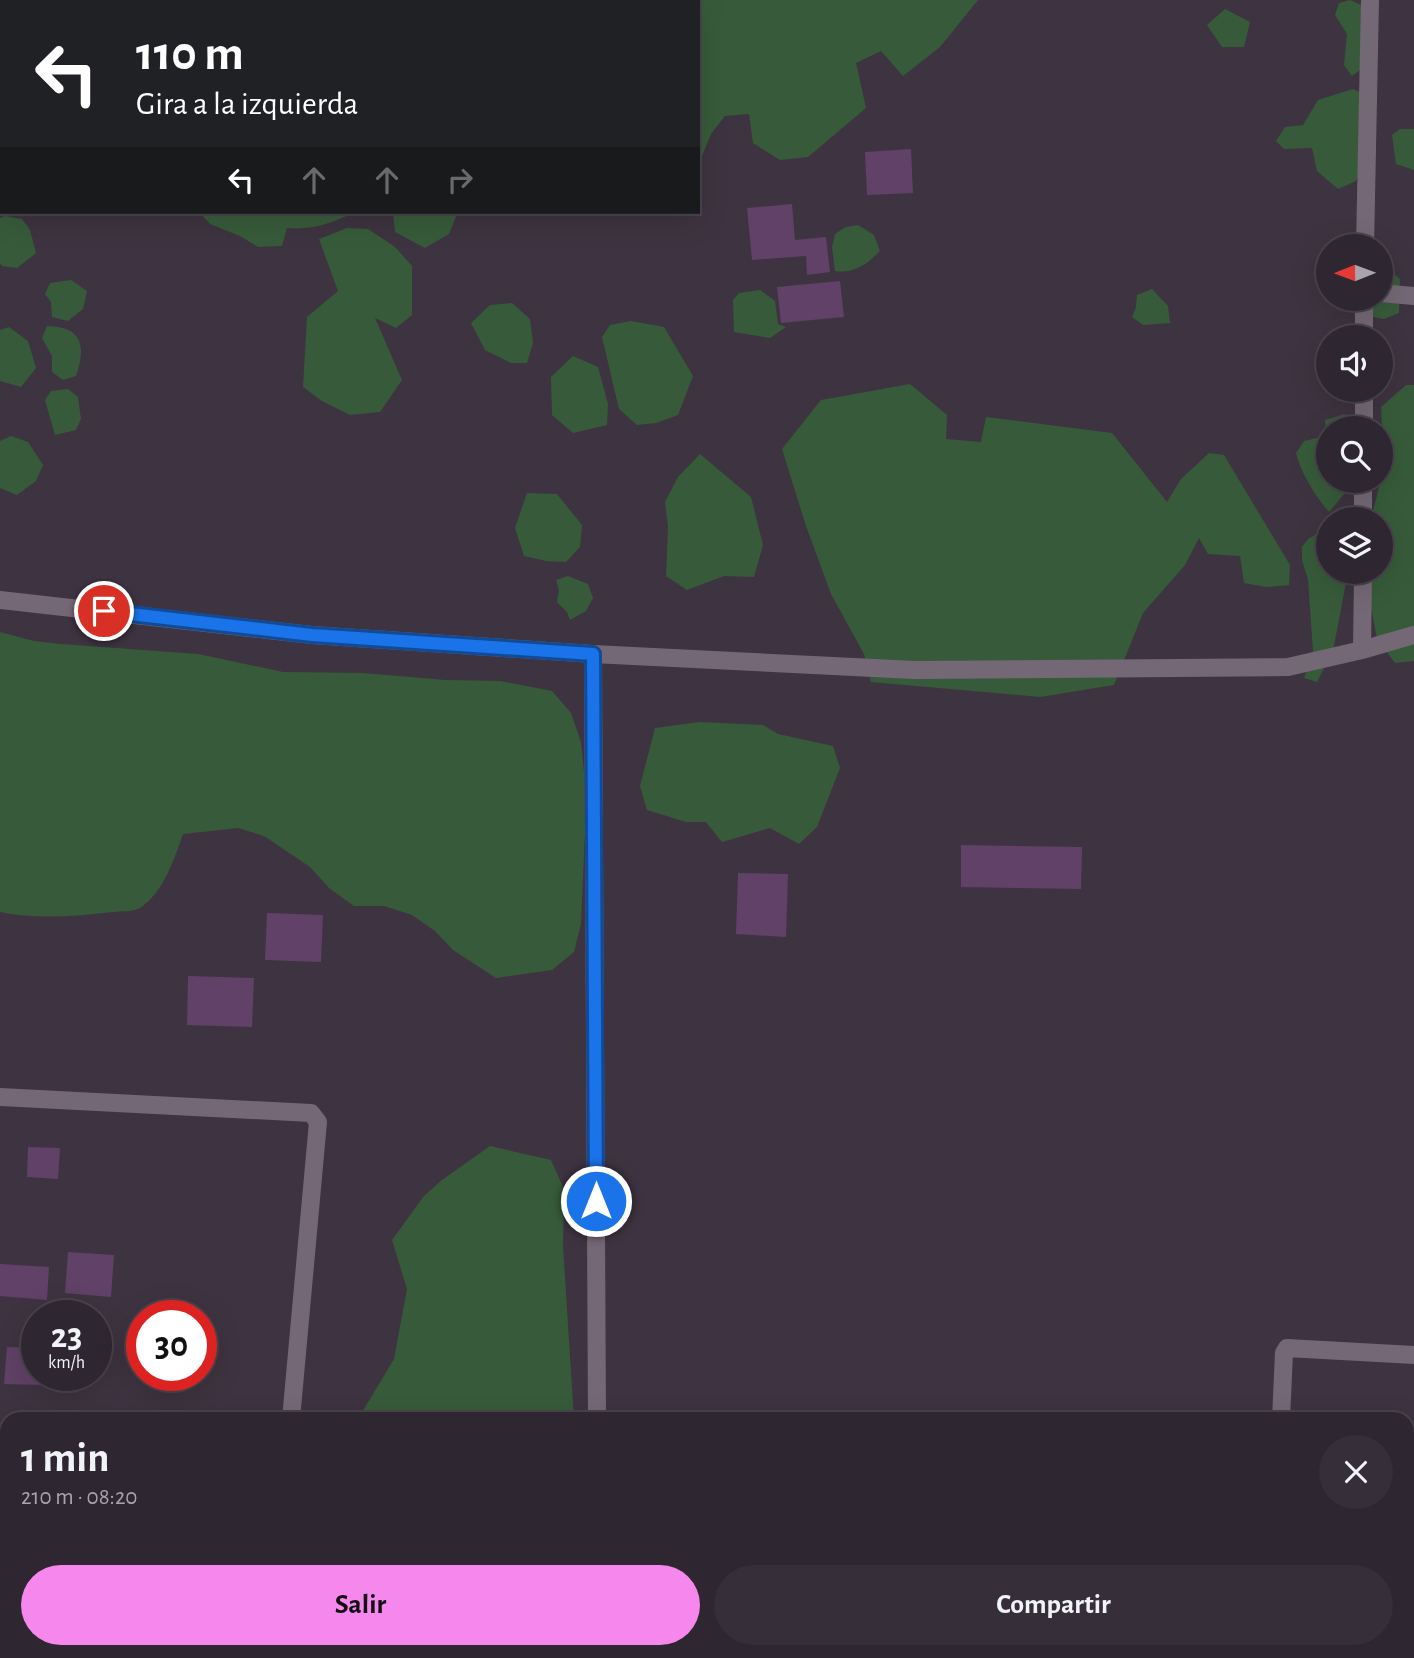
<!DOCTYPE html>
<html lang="es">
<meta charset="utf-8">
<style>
:root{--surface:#2e2630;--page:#362e38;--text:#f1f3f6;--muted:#a7a5ab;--line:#49434c;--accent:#f688ed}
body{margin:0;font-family:"Alegreya Sans",sans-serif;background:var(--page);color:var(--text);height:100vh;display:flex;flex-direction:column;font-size:26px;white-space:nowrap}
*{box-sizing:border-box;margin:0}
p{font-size:23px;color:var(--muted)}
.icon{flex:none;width:38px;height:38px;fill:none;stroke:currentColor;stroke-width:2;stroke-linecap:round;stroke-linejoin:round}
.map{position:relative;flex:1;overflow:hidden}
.side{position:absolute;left:0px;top:1412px;width:1414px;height:247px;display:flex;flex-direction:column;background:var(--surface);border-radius:21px 21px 0 0;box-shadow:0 7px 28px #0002,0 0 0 2px var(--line)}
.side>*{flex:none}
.guide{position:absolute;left:0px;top:0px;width:700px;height:214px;box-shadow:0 7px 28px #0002,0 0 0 2px var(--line);background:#202124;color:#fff;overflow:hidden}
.needle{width:46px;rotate:269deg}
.tools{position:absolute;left:1316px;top:234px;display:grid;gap:14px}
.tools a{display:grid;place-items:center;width:77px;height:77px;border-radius:50%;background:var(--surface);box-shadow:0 7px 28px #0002,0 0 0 2px var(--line);font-size:35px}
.speed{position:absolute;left:21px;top:1300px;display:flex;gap:14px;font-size:35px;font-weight:700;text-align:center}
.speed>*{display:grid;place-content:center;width:91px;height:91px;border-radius:50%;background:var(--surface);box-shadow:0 7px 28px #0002,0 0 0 2px var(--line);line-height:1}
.speed small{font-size:18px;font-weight:400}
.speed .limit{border:10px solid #d22;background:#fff;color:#111}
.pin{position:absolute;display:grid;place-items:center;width:60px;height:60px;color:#fff;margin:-30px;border:4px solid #fff;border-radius:50%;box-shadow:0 2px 7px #0007}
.me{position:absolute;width:77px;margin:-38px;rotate:0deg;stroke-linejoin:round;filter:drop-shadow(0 0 5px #0008)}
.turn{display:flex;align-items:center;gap:24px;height:147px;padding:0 21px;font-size:32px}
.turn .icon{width:91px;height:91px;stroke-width:2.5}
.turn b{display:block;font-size:49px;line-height:60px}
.lanes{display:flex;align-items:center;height:66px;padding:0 21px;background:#0003;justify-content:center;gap:35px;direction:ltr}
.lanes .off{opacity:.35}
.round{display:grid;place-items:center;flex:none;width:74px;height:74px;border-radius:37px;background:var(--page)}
.overview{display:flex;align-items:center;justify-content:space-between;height:119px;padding:0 21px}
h1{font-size:42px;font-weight:600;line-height:52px}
.primary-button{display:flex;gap:14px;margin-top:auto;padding:14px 21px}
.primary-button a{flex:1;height:80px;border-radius:42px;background:var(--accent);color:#111;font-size:28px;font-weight:600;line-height:80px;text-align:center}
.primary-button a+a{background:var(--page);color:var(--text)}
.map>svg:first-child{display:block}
.green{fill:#375b3a}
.building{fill:#614167}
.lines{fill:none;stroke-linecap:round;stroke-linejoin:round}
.street{stroke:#756876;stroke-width:18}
.route-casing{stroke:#114b97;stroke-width:18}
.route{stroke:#1a73e8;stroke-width:12}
</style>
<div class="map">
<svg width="1414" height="1658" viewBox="0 0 1414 1658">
<rect width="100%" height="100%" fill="#3e3340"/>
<path class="green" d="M140,0H607L142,2Z
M631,0H978L940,47L903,76L881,51L856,63L866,108L808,157L780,160L753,143L749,114L725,116L711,134L698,166V2H630Z
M1350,0L1361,5L1368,64L1352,76L1344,65L1347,34L1335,15L1339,3Z
M1225,9L1250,22L1244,47H1222L1207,25Z
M1353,89L1372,98L1368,151L1356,181L1338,189L1317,171L1312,148L1284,149L1276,141L1285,127L1303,125L1318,100Z
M1400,129H1414V170L1396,164L1392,135Z
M199,212H354C331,224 313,230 287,228L282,246L258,247L240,236L210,224Z
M393,212H456L457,214L449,234L425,248L395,232Z
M5,216L22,219L30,230L36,253L17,268L2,266L0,263V218Z
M858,225L874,235L880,251C868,264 853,274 835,271L832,247L835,234L846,227Z
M347,228L368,229L395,247L412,266V315L396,328L375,318L402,380L380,412L350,415L322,401L303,387L307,317L338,291L319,239Z
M1388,269L1400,279L1399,313L1384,319L1367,316V299H1381V273Z
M71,280L87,291L83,309L68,321L52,317L51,302L45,294L50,283Z
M1152,289L1168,306L1170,323L1143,325L1132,317L1136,307L1137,295Z
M760,290L775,301L778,324L786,327L770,338L734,332L733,300L739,293Z
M512,303L530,319L533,343L527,363H511L485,350L471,323L490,305Z
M631,321L664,327L693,376L678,415L656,423L637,425L619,409L602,337L610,325Z
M47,326C83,327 86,346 76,376L63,380L52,372V356L42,338Z
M9,327L28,341L36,368L21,387L0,381V330Z
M573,356L598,367L608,404L607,425L573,433L552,415L551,377Z
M910,384L947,415L946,439L981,442L986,417L1112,433L1167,502L1181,479L1209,453L1224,455L1290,565L1289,585L1266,587L1244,583L1240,556L1208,554L1199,538L1185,565L1143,613L1114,685L1040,697L871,682L864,654L831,594L806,526L782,449L821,400Z
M1406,385H1414V661L1395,663L1377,639L1366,580L1367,572H1381V520H1371L1384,466L1381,407Z
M68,389L78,397L81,419L76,430L55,435L45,400L51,391Z
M1345,414V429H1328V481H1349V488L1329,512C1315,496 1301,473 1296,453L1304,441L1326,436L1325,420Z
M11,436L28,442L43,465L36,481L17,495L0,488V441Z
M700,454L751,497L763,545L754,577L724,576L687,590L666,576L668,527L665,502L678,477Z
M527,493L557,494L582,525L580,547L566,562L546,561L524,556L515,528Z
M1320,532H1328V572H1348L1333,651L1317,682L1304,678L1313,651L1308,580L1302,560V547L1308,539Z
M568,576L588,584L593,598L586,611L570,620L567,612L557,602L559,590L556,580Z
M0,632L34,641L61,644L198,654L283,672L363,673L445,680L500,681L552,691L571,713L581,742L584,772L585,831L581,924L574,952L552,970L496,978L453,950L435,931L412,915L384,906H354L329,888L310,867L264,836L238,828L183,834C174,859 164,892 140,908C133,912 121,911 113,912C75,916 39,920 0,912Z
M700,722L763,725L778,734L833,746L840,768L817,827L799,844L770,828L722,842L706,822H686L647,810L640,786L655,728Z
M490,1146L551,1160L564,1189L563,1246L574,1419H362L364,1409L394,1359L407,1289L392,1240L424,1196L442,1180Z"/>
<path class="building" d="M911,149L913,193L867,195L865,152Z
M792,204L795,240L826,237L830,272L807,275L806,256L752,260L747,208Z
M840,281L844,317L781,323L777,287Z
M961,845L1082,847L1081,889L961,887Z
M738,873L788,874L786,937L736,934Z
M267,913L323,915L321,962L265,960Z
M188,976L254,978L252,1027L187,1025Z
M28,1147L60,1148L58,1179L27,1177Z
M68,1252L114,1255L111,1297L65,1293Z
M0,1264L49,1267L47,1300L0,1296Z
M7,1347L37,1348V1376H43V1385L4,1384Z
M988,1653L1030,1654V1658H988Z"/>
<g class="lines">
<path class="street" d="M1365,247L1370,0
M1381,293L1414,296
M1364,338V299
M1364,429V390
M1363,520V481
M0,600L312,635L593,654L914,670L1288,667L1362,650L1414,635
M1362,650L1363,572
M593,654L597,1419
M0,1097L311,1113L318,1122L291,1419
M1281,1419L1284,1353L1287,1348L1414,1355
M0,1475H7
M598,1652V1658
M273,1658V1652
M1270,1658V1652"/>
</g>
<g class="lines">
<g class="route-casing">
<path id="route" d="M104,611L312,635L593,654L596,1201"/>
</g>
<use href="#route" class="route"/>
</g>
</svg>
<div class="tools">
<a><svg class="needle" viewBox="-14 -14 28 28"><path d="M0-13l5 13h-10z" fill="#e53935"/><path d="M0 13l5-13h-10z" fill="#a7a5ab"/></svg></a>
<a><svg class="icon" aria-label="sound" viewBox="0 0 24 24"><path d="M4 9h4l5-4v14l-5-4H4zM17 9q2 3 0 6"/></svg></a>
<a><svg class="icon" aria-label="search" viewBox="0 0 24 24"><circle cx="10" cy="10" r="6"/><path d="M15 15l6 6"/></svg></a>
<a><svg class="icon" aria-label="layers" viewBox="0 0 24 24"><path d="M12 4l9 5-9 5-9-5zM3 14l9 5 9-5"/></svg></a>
</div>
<div class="speed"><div>23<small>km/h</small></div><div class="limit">30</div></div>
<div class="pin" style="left:104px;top:611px;background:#d93025"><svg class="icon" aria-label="arrive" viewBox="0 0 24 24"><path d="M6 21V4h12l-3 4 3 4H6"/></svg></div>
<svg class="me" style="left:596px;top:1201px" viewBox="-20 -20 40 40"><circle r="17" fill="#1a73e8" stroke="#fff" stroke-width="3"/><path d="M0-11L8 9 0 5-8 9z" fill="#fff"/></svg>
<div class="guide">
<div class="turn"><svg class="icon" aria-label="left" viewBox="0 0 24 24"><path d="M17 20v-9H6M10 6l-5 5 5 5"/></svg><div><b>110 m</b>Gira a la izquierda</div></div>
<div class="lanes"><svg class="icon" aria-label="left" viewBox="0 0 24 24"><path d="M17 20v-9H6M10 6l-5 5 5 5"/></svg><svg class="icon off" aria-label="ahead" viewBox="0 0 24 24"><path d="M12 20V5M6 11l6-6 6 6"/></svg><svg class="icon off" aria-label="ahead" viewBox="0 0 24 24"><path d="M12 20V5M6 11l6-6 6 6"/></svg><svg class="icon off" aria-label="right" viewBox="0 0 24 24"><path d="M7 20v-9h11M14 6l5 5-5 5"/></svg></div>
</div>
<section class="side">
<div class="overview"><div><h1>1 min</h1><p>210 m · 08:20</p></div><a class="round"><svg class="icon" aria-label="close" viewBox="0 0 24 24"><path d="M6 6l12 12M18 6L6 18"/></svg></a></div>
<div class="primary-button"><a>Salir</a><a>Compartir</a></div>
</section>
</div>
